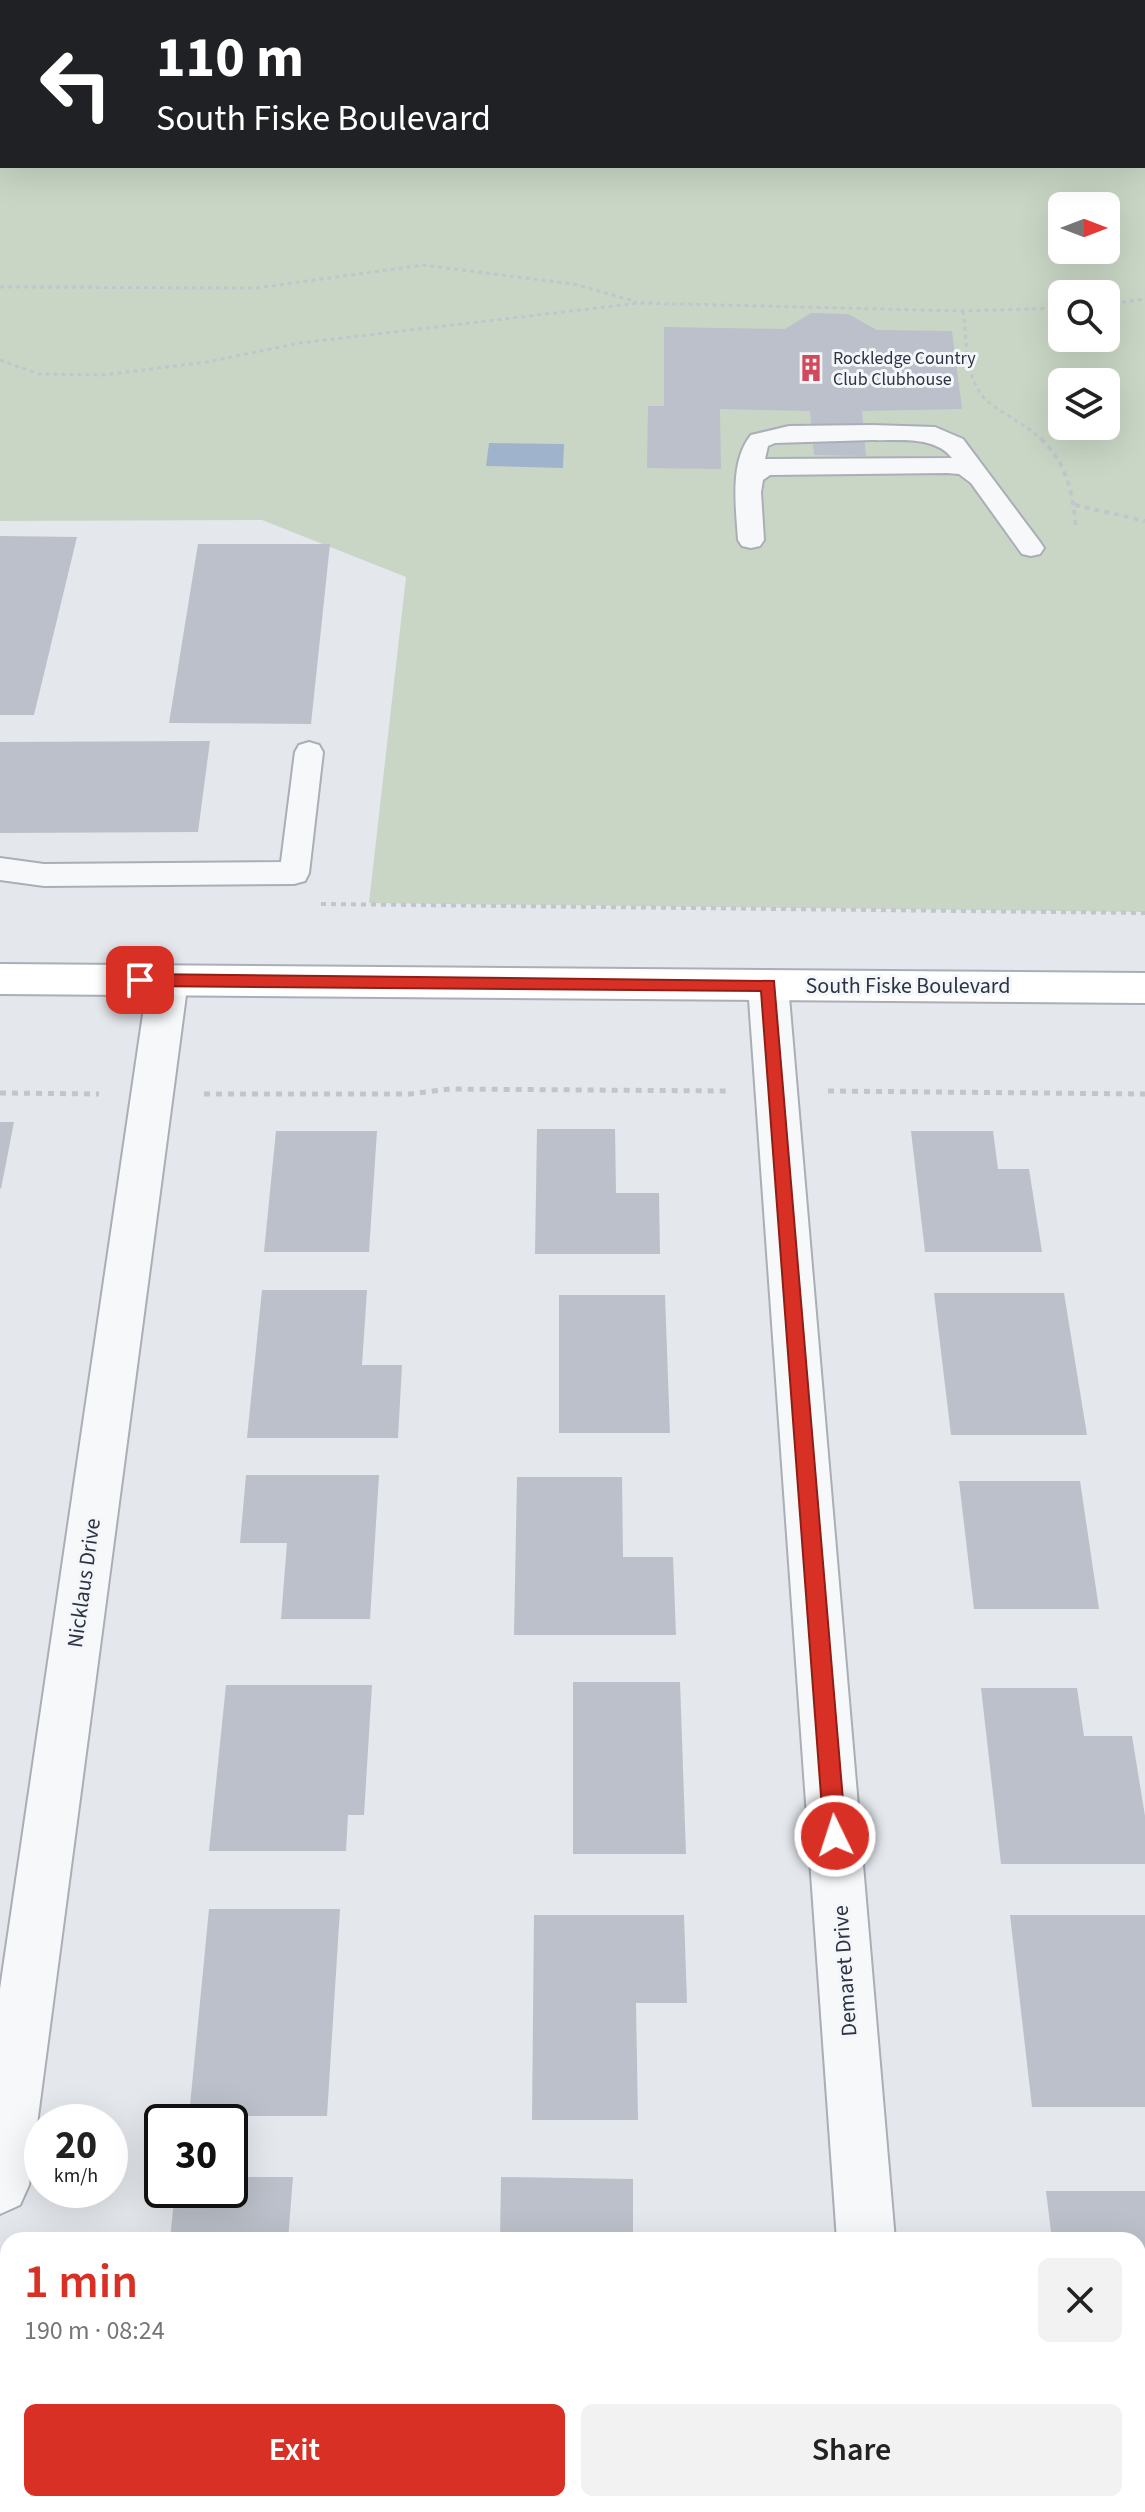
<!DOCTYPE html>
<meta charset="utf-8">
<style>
:root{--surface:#fff;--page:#f2f2f2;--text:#222;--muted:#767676;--accent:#d93025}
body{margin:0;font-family:"Source Sans 3",sans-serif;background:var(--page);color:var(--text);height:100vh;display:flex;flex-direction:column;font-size:30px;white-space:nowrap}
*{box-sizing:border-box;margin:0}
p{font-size:26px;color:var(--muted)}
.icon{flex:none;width:44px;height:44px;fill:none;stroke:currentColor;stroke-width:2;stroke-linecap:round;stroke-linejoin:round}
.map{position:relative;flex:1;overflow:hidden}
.drawer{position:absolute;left:0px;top:2232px;width:1146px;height:280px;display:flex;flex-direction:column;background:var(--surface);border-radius:24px 24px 0 0;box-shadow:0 8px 32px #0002}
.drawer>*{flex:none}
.guide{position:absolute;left:0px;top:0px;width:1146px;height:168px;box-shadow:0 8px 32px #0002;background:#202124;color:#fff;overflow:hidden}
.needle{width:52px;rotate:90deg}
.fabs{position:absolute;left:1048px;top:192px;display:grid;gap:16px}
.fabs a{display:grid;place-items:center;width:72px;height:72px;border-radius:12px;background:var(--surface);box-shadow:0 8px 32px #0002;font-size:40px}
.speed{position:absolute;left:24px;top:2104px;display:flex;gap:16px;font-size:40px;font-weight:700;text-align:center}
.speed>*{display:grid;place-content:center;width:104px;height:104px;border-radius:50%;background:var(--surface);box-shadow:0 8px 32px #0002;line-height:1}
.speed small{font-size:20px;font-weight:400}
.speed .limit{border:4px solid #111;border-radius:12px;background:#fff;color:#111}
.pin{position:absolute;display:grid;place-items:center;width:68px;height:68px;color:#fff;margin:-34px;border-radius:16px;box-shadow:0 4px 12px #0006}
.me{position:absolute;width:88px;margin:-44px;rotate:356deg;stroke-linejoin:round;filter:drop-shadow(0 0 6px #0008)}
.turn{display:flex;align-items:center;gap:28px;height:168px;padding:0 24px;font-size:36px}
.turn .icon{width:104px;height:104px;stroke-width:2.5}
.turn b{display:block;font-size:56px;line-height:68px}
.round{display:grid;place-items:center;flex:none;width:84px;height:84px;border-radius:12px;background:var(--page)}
.overview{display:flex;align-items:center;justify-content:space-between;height:136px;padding:0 24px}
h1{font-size:48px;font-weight:600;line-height:60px;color:var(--accent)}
.action{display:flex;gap:16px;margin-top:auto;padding:16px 24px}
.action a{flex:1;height:92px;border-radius:12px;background:var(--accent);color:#fff;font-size:32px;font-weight:600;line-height:92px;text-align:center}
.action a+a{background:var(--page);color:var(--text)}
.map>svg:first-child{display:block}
.green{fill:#c9d6c5;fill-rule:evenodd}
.water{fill:#9fb4cc}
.building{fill:#bbc0ca}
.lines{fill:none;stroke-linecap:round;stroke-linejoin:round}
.service-casing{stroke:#a9aeb7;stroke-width:4}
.minor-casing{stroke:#a9aeb7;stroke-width:4}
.secondary-casing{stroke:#a9aeb7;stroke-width:4}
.path-far2{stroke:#c2c5cb;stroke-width:3;stroke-dasharray:4 4;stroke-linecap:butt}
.path-far1{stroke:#c2c5cb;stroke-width:4;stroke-dasharray:5 5;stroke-linecap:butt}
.path{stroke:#c2c5cb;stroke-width:5;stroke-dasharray:6 6;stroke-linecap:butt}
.service{fill:#f7f8fa;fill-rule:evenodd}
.minor{fill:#f7f8fa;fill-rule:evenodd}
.secondary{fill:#fff;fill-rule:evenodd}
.route{fill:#d93025;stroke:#8d1f18;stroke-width:2}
.labels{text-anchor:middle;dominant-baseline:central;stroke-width:6;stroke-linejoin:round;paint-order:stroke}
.far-poi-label{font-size:18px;fill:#2b3445;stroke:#f4f6f9;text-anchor:start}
.street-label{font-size:22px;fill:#2b3445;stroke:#f4f6f9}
</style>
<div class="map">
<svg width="1145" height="2512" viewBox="0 0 1145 2512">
<rect width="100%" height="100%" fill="#e4e7ec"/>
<path class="green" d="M0,0H1145V912L369,903L406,577L262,520L0,521ZM2,2H1144V166H2ZM1062,206H1106V250H1062ZM1062,294H1106V338H1062ZM1062,382H1106V426H1062Z"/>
<path class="water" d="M489,443L564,444L563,468L486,466Z"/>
<path class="building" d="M811,313L848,314L877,330L952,331L962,409L862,411L866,456L814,455L810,411L720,409L721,469L647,468L648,406H664V327L785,329Z
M0,536L77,537L34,715H0Z
M198,544H330L311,724L169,723Z
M210,741L198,832L0,833V742Z
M0,1122H14L1,1189L0,1188Z
M537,1129H615L616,1193H659L660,1254H535Z
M276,1131H377L369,1252H264Z
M911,1131H993L998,1169H1029L1042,1252H925Z
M262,1290H367L362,1365H402L398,1438H247Z
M934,1293H1064L1087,1435H951Z
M559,1295H665L670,1433H559Z
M246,1475H379L370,1619H281L287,1543H240Z
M517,1477H622L623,1557H673L676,1635H514Z
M959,1481H1080L1099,1609H974Z
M573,1682H680L686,1854H573Z
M226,1685H372L364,1815H348L346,1851H209Z
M981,1688H1077L1084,1736H1132L1145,1816V1864H1001Z
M209,1909H340L327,2116H189Z
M534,1915H684L687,2003H636L638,2120H532Z
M1010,1915H1145V2107H1032Z
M230,2177H293L288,2240H170L175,2190H230Z
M501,2177L633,2179V2240H500Z
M1046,2191H1145V2417H1138V2240H1052Z
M1138,2481H1145V2512H1084L1083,2504H1138Z
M154,2504H357V2512H153Z
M547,2504H708L709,2512H547Z"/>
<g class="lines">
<g class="service-casing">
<path id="service" d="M872,425L935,427L963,439L1040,542L1044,548L1040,554L1031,556L1022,554L971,483L959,474L947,473L770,475L763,480L761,492L764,540L760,546L751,548L742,546L738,540C736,507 729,462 751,435L789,426ZM872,440C898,441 934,435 952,458L765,459L768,446L775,443Z
M309,742L319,745L323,752L309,873L305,881L294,884L44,886L0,880V858L44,864L281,862L295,752L299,745Z"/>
</g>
<g class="minor-casing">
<path id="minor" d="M168,965L182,969L188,980L29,2185L20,2205L0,2214V1989L148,980L154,969Z
M768,970L782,974L788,985L895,2240H837L748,985L754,974Z
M856,2504H918L919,2512H857Z"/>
</g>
<g class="secondary-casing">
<path id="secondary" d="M0,964L1145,973V1003L0,994Z"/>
</g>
<path class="path-far2" d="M1011,0L1017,2
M0,287L257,288L423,265L574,284L637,302
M1106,304L1145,299
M963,311C968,342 963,384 992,405C1009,417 1028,426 1043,441
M0,360L39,374L104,375L207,362L300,343L639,303L963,311L1062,308"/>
<path class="path-far1" d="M1041,439C1068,465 1073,494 1076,530
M1075,505L1145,521
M321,904L1145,913"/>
<path class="path" d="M828,1091L1145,1094
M0,1093L99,1094
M204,1094H410L450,1089L726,1091"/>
<use href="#service" class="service"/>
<use href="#minor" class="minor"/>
<use href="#secondary" class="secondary"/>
</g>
<path class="route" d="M140,974L774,981L846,1836L842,1844L835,1847L827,1844L824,1836L761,991L140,986L132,980Z"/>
<defs>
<g id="building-bare" transform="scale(2.16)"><path d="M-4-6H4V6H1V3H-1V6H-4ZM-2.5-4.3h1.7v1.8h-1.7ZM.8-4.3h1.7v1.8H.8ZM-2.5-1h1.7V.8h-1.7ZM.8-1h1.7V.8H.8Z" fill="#d1495b" stroke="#f4f6f9" stroke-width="2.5" paint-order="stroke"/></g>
</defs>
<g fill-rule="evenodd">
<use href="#building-bare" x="811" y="368"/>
</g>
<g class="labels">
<g class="far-poi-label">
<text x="833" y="358">Rockledge Country<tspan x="833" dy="21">Club Clubhouse</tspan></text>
</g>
<g class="street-label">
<text x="908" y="986">South Fiske Boulevard</text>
<text transform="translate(84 1583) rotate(-82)">Nicklaus Drive</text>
<text transform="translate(845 1971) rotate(-94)">Demaret Drive</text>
</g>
</g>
</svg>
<div class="fabs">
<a><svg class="needle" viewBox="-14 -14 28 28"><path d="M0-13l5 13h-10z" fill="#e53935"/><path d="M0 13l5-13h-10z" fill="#767676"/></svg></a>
<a><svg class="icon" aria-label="search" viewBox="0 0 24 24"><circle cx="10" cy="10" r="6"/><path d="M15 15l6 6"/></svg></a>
<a><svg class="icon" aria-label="layers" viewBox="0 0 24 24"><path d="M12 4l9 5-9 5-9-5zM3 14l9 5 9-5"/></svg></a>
</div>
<div class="speed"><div>20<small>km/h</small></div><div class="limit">30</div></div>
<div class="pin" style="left:140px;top:980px;background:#d93025"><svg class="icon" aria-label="arrive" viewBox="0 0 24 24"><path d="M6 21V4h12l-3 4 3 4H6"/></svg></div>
<svg class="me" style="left:835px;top:1836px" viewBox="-20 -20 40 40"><circle r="17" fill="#d93025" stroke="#fff" stroke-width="3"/><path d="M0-11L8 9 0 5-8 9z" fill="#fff"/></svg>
<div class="guide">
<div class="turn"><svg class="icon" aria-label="left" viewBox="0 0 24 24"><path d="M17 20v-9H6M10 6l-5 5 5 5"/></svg><div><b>110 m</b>South Fiske Boulevard</div></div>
</div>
<section class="drawer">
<div class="overview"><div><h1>1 min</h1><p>190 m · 08:24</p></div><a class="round"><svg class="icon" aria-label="close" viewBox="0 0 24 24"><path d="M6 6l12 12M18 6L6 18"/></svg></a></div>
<div class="action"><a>Exit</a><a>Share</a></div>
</section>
</div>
